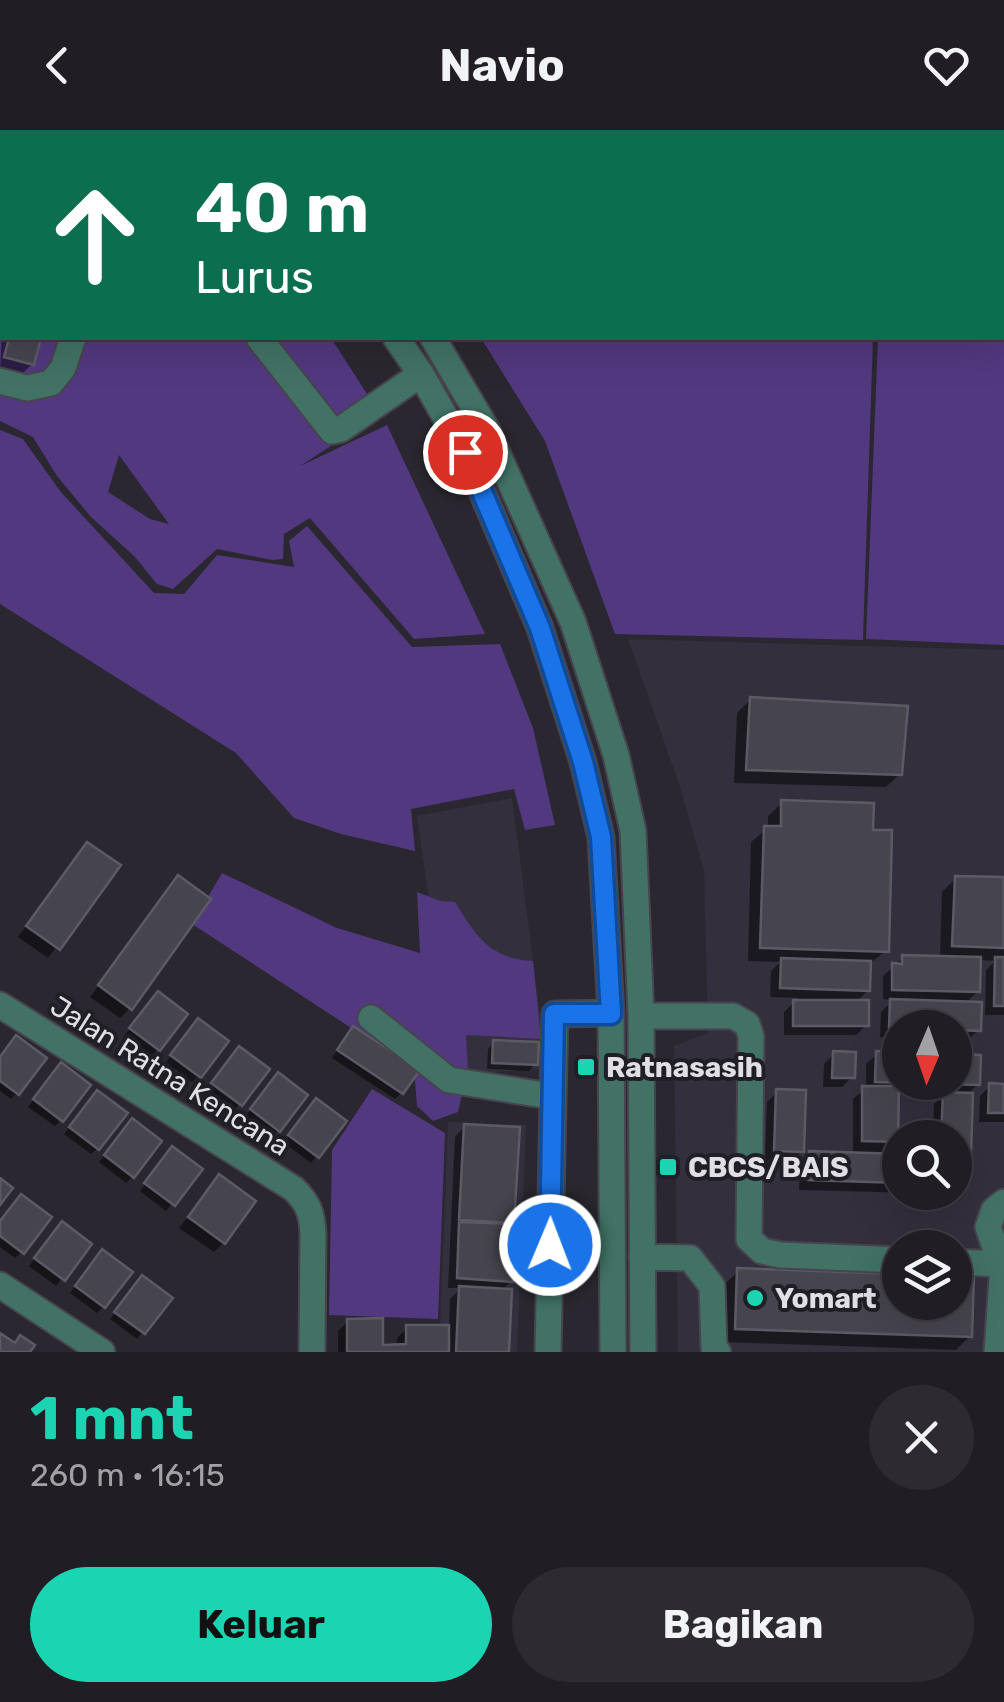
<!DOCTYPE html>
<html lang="id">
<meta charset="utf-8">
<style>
:root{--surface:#201d24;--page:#2d2a31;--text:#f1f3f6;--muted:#a2a2a6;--line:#3d3b41;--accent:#1bd5b2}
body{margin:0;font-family:Rubik,sans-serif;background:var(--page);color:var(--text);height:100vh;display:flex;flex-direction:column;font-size:38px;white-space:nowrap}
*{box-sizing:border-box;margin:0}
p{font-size:32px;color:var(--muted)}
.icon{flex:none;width:55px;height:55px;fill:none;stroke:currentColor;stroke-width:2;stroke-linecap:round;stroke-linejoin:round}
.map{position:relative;height:1222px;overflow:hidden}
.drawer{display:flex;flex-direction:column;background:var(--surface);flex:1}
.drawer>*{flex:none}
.hud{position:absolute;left:0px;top:0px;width:1005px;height:210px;box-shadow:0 10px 40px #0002,0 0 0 2px var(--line);background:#0b6e4f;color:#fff;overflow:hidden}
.needle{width:65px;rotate:182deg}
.controls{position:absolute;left:882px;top:880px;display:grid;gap:20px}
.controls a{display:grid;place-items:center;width:90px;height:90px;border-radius:50%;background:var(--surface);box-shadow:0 10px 40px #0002,0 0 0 2px var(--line);font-size:50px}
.pin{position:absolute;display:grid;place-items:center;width:85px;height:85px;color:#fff;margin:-42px;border:5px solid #fff;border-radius:50%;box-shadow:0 2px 10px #0007}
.me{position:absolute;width:110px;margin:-55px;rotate:1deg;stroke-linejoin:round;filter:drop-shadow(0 0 8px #0008)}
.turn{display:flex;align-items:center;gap:35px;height:210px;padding:0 30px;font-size:45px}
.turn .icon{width:130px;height:130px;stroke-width:2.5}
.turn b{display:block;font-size:70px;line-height:85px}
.round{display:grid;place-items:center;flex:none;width:105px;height:105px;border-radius:52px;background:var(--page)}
.summary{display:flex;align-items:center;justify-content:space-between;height:170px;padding:0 30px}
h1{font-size:60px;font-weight:700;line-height:75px;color:var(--accent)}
.action{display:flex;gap:20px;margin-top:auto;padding:20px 30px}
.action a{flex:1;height:115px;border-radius:60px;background:var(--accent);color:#111;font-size:40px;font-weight:700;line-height:115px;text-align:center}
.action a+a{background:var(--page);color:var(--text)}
header{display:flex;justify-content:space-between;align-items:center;height:130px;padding:0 30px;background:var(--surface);font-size:45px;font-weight:700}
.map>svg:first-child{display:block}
.built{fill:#332f3d;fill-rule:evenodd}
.green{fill:#52387f;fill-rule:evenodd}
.shadow{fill:#0007}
.building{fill:#46444d;stroke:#5c5a64;stroke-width:2.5}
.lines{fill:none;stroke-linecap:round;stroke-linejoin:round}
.minor-casing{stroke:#47444d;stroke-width:29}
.minor{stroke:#417265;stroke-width:25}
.route-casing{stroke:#114b97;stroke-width:25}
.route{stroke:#1a73e8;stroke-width:18}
.poi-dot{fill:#1bd5b2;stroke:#201e26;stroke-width:4}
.labels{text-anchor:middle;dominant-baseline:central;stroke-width:8;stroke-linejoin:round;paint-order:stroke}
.poi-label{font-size:28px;font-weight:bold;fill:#e1dfe5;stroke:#201e26;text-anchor:start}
.street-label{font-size:28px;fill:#e1dfe5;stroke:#201e26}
</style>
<header><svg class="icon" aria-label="back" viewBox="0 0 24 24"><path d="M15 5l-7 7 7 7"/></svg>Navio<svg class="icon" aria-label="heart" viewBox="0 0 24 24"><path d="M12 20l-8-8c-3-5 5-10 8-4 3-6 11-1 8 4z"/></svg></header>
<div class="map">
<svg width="1004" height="1222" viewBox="0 0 1004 1222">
<rect width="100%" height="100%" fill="#2a2730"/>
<path class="built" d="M628,509L1004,520V1222H678L674,916L708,903L704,741L680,657ZM900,898H955V952H900ZM900,1008H955V1062H900ZM900,1118H955V1172H900Z
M512,668L547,938L454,945L417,686Z
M448,992L526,995L517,1222H439Z"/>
<path class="green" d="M0,0L178,2H2V208H331L380,284L300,336L387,295L485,504L414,509L310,388L284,404L283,429L272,430L217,419L173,459L157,454L134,426L91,387L57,346L33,307L0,291ZM119,325L169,394L150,389L108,362Z
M324,0H880L326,2Z
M887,0H1004V515L866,509L878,208H1002V2H887Z
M481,208H873L863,510L615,504L545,311Z
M0,300L23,309L60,361L154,463L184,464L217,425L294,437L289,411L307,396L412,517L500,514L533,598L555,695L525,700L514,659L411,679L415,721L341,704L294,688L236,623L0,474Z
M222,743L337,798L420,823L417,762L440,771L455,772C477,807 489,828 533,831L541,909L466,905L468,939L458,982L433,991L417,976L414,939L192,794Z
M372,959L445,1003L438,1189L329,1185L332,1020Z"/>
<path class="shadow" d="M2,200V208H39L32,234L18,248L0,243Z
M751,569L900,644L886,657L734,653L737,583Z
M782,673L870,702L886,821L869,834L868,860L856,873L866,895L856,905H784V882L798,868L770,867L771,841L780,832L748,831L751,712L768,698V686Z
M87,715L117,736L48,828L18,807Z
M956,748L1004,750V885H985L986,840L995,831L978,830V861L965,874L978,900L968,910H955V898H900V908L880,907L881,882L893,870L883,869V846L903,828H940L942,762Z
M178,749L130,878L120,888L90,867Z
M151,871L158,919L152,925L125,905Z
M192,897L199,946L192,952L166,932Z
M347,905L401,963L395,969L332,928Z
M494,912L535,934L529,941L487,939L488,919Z
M834,924L852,947L842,957H823L824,934Z
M877,924L900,925V952H955V927L978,954L967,965L968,1024L955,1034V1008H933L934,974L944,964L896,962V1011L881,1026H900V1062L917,1063L799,1060L800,1034L810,1023L853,1025V969L866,958V934Z
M233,925L240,974L234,980L207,960Z
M0,928L17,963L11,969L0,961Z
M55,942L61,990L55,996L28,977Z
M272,952L278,1000L272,1007L246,986Z
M990,956H1004V992H979L980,966Z
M777,962L801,1021L791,1031L765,1030L767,972Z
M91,969L98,1018L91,1024L64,1004Z
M310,978L344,992L311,1033L284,1013Z
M465,996L517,999L511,1151L501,1161L506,1222H338V1201L348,1191L381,1217H397V1208L407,1198L449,1197L450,1169L461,1158H448L455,1007Z
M126,998L133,1046L126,1053L99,1032Z
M166,1026L199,1040L166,1081L140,1061Z
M219,1047L224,1112L214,1122L179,1098Z
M0,1093L22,1122L15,1128L0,1117Z
M56,1101L89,1115L56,1156L29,1136Z
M96,1128L103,1177L97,1183L70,1163Z
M738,1141L900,1146V1172H955V1148L970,1206L956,1220L722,1212L725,1154Z
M136,1154L169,1168L137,1209L110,1189Z"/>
<path class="building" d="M9,208H41L34,235L4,227Z
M750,567L908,576L902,645L746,640Z
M781,670L874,673L873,700H892L889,822L760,818L764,696H781Z
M87,712L121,735L60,820L26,796Z
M178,745L211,769L132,880L98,855Z
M955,746L1004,747V818L952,816Z
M902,825L981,827L980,862L892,860V833L902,834Z
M995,827H1004V876H994Z
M781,828L871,831L870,861L780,858Z
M158,861L188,884L160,921L129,898Z
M890,869L982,872L981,901L955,900V898H889Z
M793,870H869V896H793Z
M198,888L229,911L201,948L170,925Z
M353,896L420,940L403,964L337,920Z
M16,905L47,928L19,965L0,951V927Z
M493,910L539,912L538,935L492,933Z
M239,916L270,939L242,976L211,953Z
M833,921L856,922L855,948H832Z
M876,921L900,922V952H955V924L981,925L980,955L875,952Z
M61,932L91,955L63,992L33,969Z
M278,942L308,965L280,1002L250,979Z
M989,953L1004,954V983H988Z
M862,956H899L898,1012L862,1011Z
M776,959L806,960L804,1022L774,1021Z
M97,960L128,983L99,1020L69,997Z
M943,962L973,963L971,1025L955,1024V1008H941Z
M316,968L347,991L319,1028L288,1005Z
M132,988L162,1011L134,1048L104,1025Z
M464,994L520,997L514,1093L459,1090Z
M172,1016L203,1039L175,1076L144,1053Z
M809,1021L900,1024V1053L808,1050Z
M219,1044L256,1071L225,1114L188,1087Z
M0,1048L13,1058L0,1075Z
M21,1064L52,1087L24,1124L0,1106V1091Z
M62,1091L92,1114L65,1151L34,1128Z
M459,1092L517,1094L513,1152L457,1148Z
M102,1119L133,1142L105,1178L75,1156Z
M737,1138L900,1144V1172H955V1146H974L972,1207L735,1199Z
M142,1145L173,1168L145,1204L114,1182Z
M459,1156L512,1159L509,1222H456Z
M383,1188V1215L406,1214V1195H449V1222H347V1189Z
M0,1203L15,1213L20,1205L35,1215L30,1222H0Z"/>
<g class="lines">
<g class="minor-casing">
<path id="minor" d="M230,0L232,2
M271,0L273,2
M259,208L332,301L341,299L421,244
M396,208L421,244L465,322L540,498L583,632L601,707L611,883L613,1222
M433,208L486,298L573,492L616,625L633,701L641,886L643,1222
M0,251L27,258L51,253L63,238L73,208
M0,875L294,1059C308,1073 312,1083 313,1103L312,1222
M641,886H733L747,894L751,906L749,1109L762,1121L780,1125L900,1130
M371,888L449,950L544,965L553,972L548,1222
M553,972L555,884L611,883
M642,1127L690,1128L712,1156L714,1218L718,1222
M955,1132L1004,1134
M0,1155L102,1222
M997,1222L1002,1148L1001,1134L988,1097L994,1080L1004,1072"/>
</g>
<use href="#minor" class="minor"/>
</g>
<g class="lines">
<g class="route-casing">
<path id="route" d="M465,322L540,498L583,632L601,707L611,884H554L550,1115"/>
</g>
<use href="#route" class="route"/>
</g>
<g class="poi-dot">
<rect x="576" y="927" width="20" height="20" rx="5"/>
<rect x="658" y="1027" width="20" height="20" rx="5"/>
<circle cx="755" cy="1168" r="10"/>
</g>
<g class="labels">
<g class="poi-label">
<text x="606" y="937">Ratnasasih</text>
<text x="688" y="1037">CBCS/BAIS</text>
<text x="775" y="1168">Yomart</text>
</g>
<g class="street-label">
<text transform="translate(170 946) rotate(32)">Jalan Ratna Kencana</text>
</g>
</g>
</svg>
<div class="controls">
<a><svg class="needle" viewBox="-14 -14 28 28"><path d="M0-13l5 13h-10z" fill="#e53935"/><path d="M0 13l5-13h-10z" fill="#a2a2a6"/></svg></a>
<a><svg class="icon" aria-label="search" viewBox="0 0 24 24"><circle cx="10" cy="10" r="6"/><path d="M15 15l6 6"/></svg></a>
<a><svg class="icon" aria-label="layers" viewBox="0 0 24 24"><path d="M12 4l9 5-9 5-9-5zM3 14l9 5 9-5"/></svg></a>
</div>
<div class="pin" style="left:465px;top:322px;background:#d93025"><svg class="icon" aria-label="arrive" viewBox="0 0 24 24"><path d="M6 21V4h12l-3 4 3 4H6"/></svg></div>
<svg class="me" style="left:550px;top:1115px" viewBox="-20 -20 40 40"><circle r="17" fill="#1a73e8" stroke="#fff" stroke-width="3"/><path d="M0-11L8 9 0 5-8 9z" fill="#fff"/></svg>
<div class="hud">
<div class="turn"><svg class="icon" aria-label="ahead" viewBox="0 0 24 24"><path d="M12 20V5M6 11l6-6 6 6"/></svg><div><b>40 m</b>Lurus</div></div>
</div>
</div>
<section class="drawer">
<div class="summary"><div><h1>1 mnt</h1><p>260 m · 16:15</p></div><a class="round"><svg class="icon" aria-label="close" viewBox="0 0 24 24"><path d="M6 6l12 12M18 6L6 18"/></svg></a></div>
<div class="action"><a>Keluar</a><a>Bagikan</a></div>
</section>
